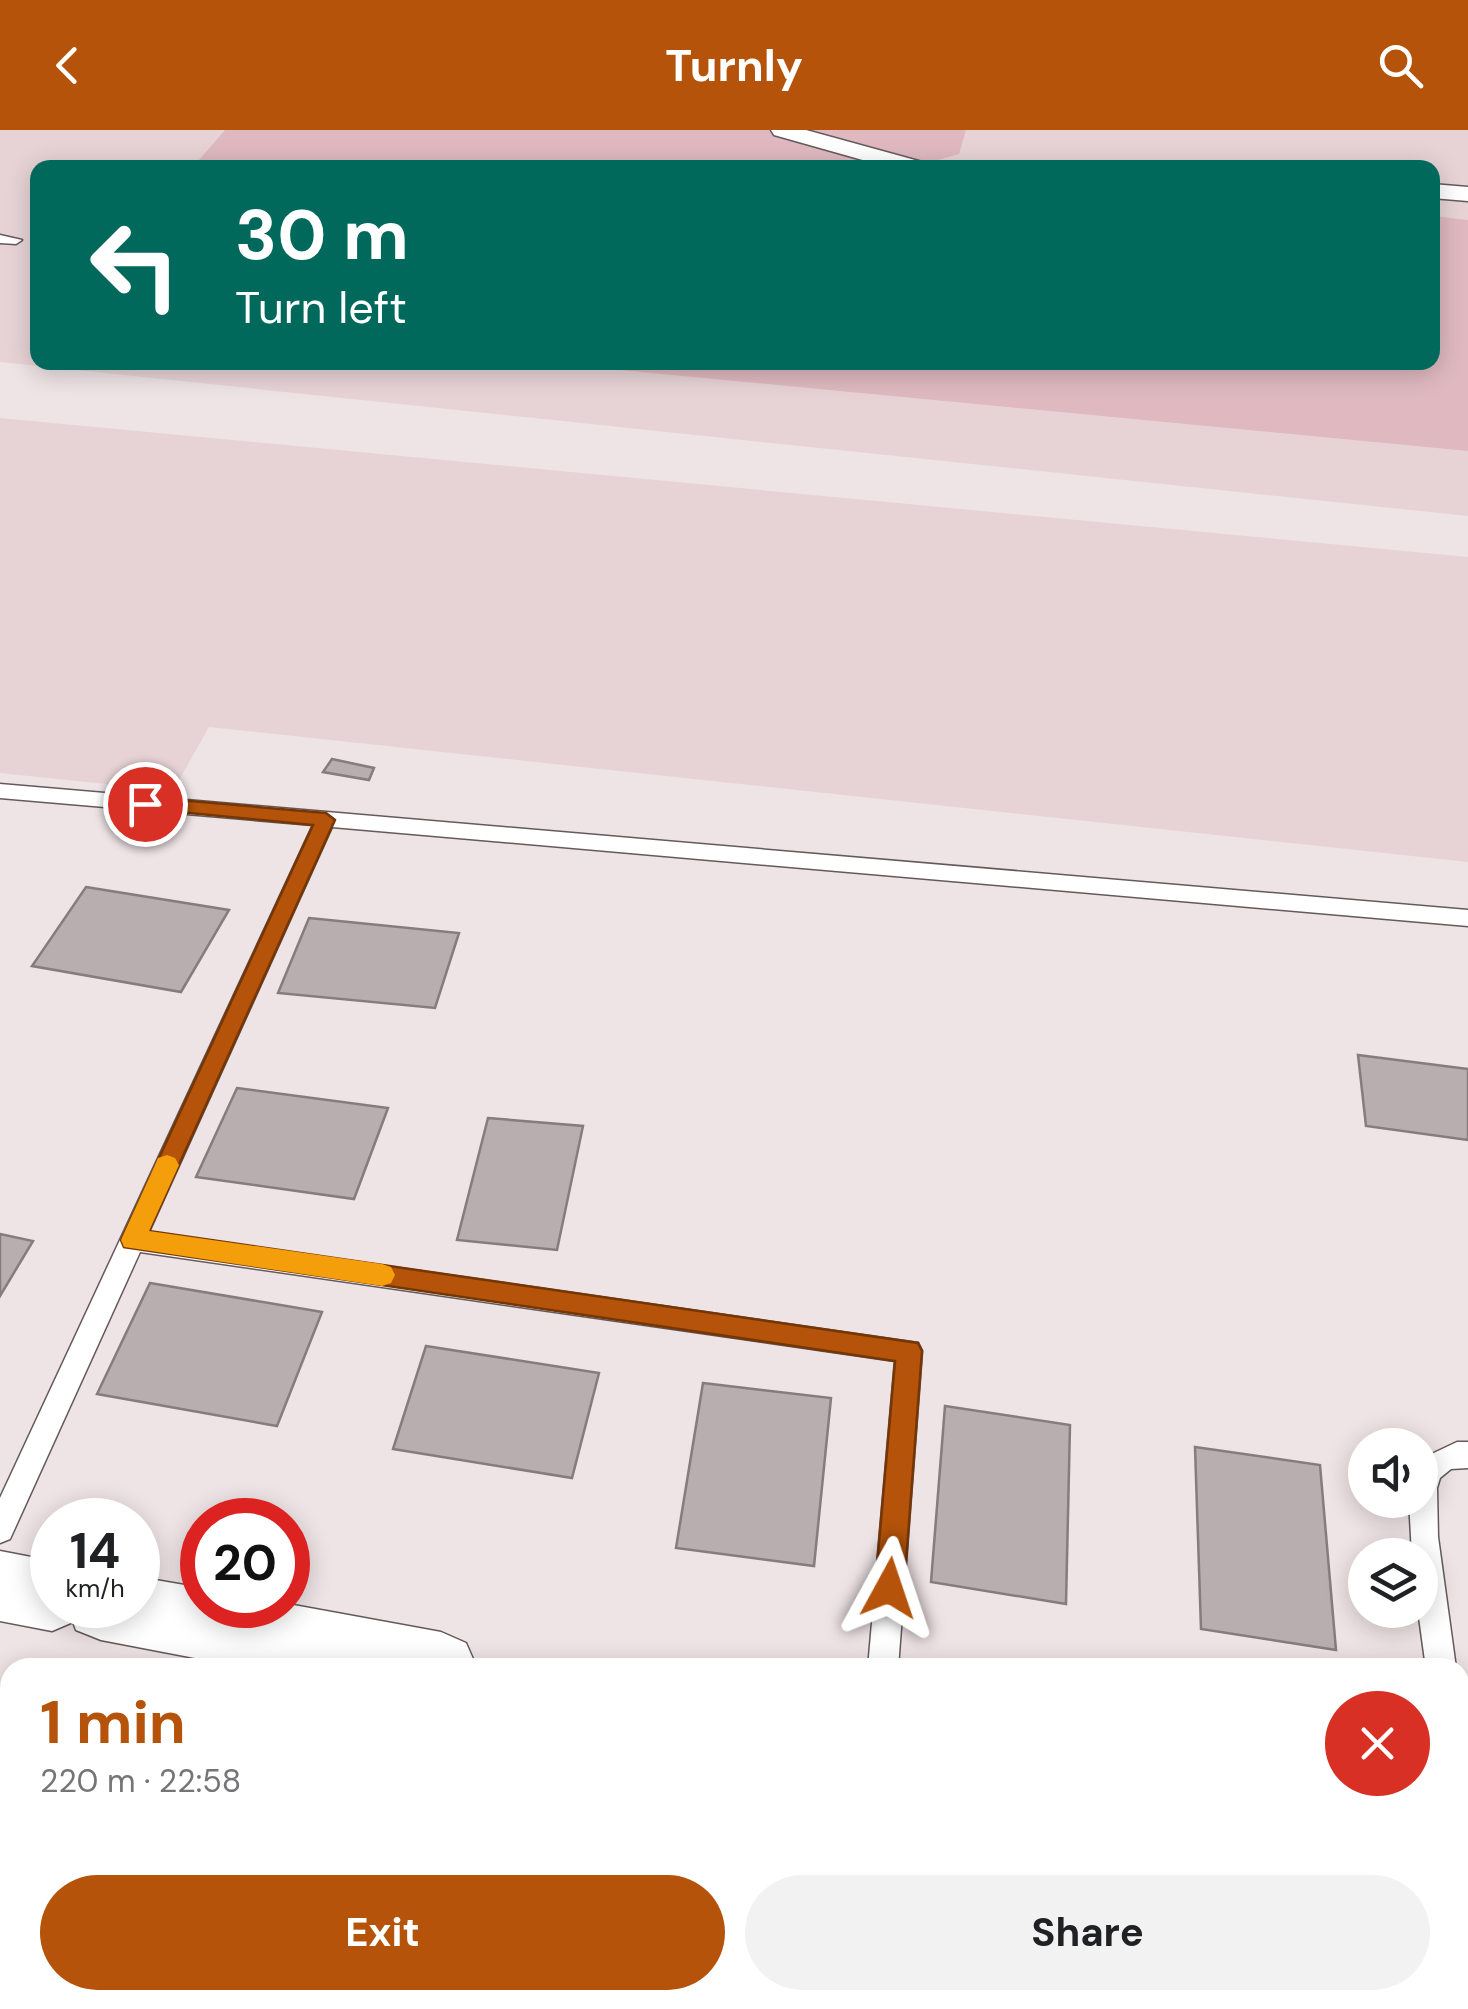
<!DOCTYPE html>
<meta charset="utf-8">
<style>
:root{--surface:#fff;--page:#f2f2f2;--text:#202124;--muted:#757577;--accent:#b45309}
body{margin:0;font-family:"DM Sans",sans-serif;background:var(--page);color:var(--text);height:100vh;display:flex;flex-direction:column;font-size:38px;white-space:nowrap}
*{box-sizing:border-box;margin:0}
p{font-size:32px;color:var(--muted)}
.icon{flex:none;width:55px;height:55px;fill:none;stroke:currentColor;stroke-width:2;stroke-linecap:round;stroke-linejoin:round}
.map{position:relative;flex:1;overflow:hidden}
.panel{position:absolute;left:0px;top:1528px;width:1470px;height:352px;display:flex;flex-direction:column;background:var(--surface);border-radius:30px 30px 0 0;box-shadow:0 5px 25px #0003}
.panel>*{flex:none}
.hud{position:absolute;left:30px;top:30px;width:1410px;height:210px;border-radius:20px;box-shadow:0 5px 25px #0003;background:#00695c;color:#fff;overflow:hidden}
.fabs{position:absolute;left:1348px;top:1298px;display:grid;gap:20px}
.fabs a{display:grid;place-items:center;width:90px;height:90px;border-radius:50%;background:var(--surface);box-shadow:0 5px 25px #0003;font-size:50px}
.speed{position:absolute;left:30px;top:1368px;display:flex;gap:20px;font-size:50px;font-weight:700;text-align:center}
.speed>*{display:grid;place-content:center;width:130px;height:130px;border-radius:50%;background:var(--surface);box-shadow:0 5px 25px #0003;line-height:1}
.speed small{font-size:25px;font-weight:400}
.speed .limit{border:15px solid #d22;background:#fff;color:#111}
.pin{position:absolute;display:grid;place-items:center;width:85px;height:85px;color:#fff;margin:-42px;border:5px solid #fff;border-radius:50%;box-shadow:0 2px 10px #0007}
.me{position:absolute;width:110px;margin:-55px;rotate:5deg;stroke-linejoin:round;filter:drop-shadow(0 0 8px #0008)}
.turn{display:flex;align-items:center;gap:35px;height:210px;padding:0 40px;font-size:45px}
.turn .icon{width:130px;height:130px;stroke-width:2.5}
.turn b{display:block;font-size:70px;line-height:85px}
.round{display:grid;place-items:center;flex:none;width:105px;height:105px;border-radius:52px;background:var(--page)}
.summary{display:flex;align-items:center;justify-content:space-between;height:170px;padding:0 40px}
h1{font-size:60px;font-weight:700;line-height:75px;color:var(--accent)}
.cta{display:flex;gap:20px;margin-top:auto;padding:20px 40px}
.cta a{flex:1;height:115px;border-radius:60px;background:var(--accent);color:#fff;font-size:40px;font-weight:700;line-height:115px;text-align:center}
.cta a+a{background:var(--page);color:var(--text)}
header{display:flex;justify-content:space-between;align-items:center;height:130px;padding:0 40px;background:var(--accent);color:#fff;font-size:45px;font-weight:700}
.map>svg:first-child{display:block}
.built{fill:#e7d3d6;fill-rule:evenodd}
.green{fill:#dfb9bf}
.building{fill:#b8adaf;stroke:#867c7d;stroke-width:2.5}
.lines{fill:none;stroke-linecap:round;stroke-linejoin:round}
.lane-casing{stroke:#645a5c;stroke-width:3}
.street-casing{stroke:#645a5c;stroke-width:3}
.secondary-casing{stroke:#645a5c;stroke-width:3}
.lane{fill:#fff;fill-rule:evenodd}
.street{fill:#fff;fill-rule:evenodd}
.secondary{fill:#fff;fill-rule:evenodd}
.route{fill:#b45309;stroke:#753606;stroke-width:2.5}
.slow{fill:#f59e0b}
</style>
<header><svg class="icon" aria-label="back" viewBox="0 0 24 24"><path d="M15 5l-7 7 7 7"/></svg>Turnly<svg class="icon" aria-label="search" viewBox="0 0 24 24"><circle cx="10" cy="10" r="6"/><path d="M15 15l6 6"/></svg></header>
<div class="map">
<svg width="1468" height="1879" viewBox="0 0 1468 1879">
<rect width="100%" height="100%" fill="#eee3e5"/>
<path class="built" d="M0,0H1468V386L0,232ZM38,38H1432V232H38Z
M0,288L1468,427V732L209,597L173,661L0,643Z"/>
<path class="green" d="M225,0H966L959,24L914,37L192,38Z
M1433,86L1468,90V321L547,233L1432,232Z"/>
<path class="building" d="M332,629L374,638L369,650L323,642Z
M86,757L229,780L181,862L32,836Z
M309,788L459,803L435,878L278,863Z
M1358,925L1468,939V1010L1366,996Z
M237,958L388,978L354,1069L196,1047Z
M488,988L583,996L557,1120L457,1110Z
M0,1104L33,1111L0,1166Z
M150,1153L322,1182L277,1296L97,1264Z
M426,1216L599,1243L572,1348L393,1319Z
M703,1253L831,1268L814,1436L676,1418Z
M945,1276L1070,1295L1066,1474L931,1452Z
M1195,1317L1320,1335L1336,1520L1201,1499Z
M341,1870H443L442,1879H340Z
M682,1870L803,1878V1879H682Z"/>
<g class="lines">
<g class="lane-casing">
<path id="lane" d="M0,105L22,110L16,114L0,113Z
M0,654L1468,780V796L332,697L149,1102L918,1213L922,1221L898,1538H868L895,1231L140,1122L10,1409L0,1413V1368L313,695L0,668Z
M1457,1312H1468V1338L1451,1339L1440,1348L1437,1358L1438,1407L1456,1538H1426L1418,1480L1420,1425H1412L1409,1370H1420L1421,1329Z"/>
</g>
<g class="street-casing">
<path id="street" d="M771,0H806L926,33L929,38H891L774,5Z
M1432,54L1468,57V71L1432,68Z
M1460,1869L1463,1879H1399L1397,1870Z
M541,1870H605V1879H541Z"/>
</g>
<g class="secondary-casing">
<path id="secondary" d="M0,1421L52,1431V1475H138V1447L202,1458V1475L288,1474L441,1502L466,1513L477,1538H247L101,1510L76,1500L73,1492L52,1501L0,1491Z
M1460,1646H1468V1722H1460Z"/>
</g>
<use href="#lane" class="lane"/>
<use href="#street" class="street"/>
<use href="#secondary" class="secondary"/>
</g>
<path class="route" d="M145,667L326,683L335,690L149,1101L918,1213L922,1221L904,1458L899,1469L889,1473L879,1469L875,1458L895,1231L124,1117L121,1110L313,695L138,678L135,674Z"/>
<path class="slow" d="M167,1025L175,1028L179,1035L149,1101L382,1134L391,1137L395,1145L391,1153L382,1156L124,1117L121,1110L155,1035L158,1028Z"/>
</svg>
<div class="fabs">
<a><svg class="icon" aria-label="sound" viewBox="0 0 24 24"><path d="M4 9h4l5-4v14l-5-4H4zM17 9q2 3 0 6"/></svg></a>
<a><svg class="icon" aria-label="layers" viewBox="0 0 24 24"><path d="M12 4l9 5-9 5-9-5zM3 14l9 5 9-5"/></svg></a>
</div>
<div class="speed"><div>14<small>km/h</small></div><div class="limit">20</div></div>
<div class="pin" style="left:145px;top:674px;background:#d93025"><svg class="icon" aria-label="arrive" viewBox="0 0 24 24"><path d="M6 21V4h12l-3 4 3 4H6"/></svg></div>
<svg class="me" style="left:889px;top:1458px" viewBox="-20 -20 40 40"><path d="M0-17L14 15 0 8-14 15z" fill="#b45309" stroke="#fff" stroke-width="4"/></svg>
<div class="hud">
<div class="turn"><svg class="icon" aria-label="left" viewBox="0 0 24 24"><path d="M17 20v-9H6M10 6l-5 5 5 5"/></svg><div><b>30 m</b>Turn left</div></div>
</div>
<section class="panel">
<div class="summary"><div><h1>1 min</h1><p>220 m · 22:58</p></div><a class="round" style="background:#d93025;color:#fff"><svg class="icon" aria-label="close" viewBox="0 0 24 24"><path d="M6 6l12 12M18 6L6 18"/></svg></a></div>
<div class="cta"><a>Exit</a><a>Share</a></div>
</section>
</div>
